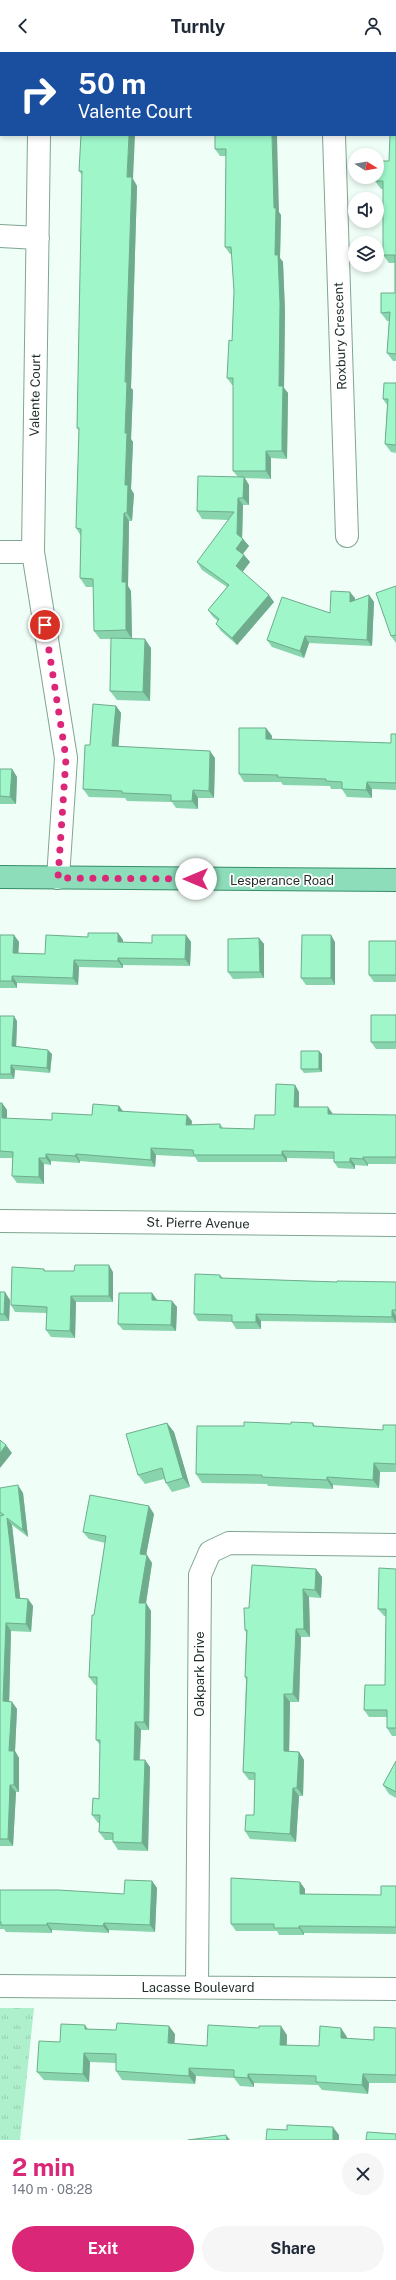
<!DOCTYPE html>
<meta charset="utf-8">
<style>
:root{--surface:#fff;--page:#f6f6f7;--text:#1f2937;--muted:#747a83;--accent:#db2777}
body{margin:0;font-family:"Public Sans",sans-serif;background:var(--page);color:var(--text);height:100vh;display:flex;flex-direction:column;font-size:15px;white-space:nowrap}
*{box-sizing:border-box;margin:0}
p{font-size:13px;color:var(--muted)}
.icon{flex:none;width:22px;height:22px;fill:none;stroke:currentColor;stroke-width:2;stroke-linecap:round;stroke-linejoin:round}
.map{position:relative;height:2088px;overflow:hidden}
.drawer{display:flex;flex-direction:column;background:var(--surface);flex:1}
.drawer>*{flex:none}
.banner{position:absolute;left:0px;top:0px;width:396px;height:84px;box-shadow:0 2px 6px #0003;background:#1a4fa0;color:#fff;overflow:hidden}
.needle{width:26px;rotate:101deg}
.buttons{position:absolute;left:348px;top:96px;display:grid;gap:8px}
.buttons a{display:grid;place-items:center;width:36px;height:36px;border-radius:50%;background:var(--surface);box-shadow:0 2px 6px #0003;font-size:20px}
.pin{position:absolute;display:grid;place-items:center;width:34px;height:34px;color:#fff;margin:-17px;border:2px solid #fff;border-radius:50%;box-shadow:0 1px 4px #0007}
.me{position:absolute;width:44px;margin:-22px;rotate:270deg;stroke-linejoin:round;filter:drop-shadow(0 0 3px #0008)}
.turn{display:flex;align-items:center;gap:14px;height:84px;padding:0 12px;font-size:18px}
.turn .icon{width:52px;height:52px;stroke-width:2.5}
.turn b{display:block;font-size:28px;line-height:34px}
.round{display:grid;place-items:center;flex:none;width:42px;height:42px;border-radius:21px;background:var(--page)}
.head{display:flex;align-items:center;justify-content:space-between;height:68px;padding:0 12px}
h1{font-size:24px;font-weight:700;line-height:30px;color:var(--accent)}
.cta{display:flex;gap:8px;margin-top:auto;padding:8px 12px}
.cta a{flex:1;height:46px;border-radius:24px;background:var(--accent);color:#fff;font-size:16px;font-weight:700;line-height:46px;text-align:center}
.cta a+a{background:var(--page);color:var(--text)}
header{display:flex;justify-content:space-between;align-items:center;height:52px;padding:0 12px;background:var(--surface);font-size:18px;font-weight:700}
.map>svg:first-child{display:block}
.grass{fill:url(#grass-tufts)}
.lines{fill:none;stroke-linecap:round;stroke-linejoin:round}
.minor-casing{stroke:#81a591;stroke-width:24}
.major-casing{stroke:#358f68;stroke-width:24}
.minor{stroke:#fff;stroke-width:22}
.major{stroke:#8ddcba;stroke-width:22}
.wall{fill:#88d4ad}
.shaded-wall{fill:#6fac8d}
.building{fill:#9ef6c9;stroke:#6fac8d}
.route{stroke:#db2777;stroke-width:7;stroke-dasharray:0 12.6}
.labels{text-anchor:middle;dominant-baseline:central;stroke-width:3.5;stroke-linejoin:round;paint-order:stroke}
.street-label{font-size:13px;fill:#1f2d26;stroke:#fff}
</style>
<header><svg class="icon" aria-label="back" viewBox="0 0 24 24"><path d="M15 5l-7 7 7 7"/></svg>Turnly<svg class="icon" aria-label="person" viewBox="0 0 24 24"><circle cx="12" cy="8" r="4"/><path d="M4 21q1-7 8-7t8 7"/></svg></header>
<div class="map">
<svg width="396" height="2088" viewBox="0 0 396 2088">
<defs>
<pattern id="grass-tufts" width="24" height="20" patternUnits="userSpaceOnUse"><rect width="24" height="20" fill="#aeefcc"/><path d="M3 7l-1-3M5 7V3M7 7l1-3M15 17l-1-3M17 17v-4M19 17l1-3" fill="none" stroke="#95cdaf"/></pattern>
</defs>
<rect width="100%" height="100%" fill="#effef6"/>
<path class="grass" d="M0,1956H34L20,2088H0Z"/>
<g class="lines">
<g class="minor-casing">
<path id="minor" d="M331,0V1
M40,1V0
M39,83L33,500L66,706L58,826
M334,83L347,484
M0,184L38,186
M0,500H33
M0,1169L396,1173
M0,1934L396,1937
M197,1935L200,1523L210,1500L229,1491L396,1493"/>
</g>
<g class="major-casing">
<path id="major" d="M0,825L396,828"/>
</g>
<use href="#minor" class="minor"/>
<use href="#major" class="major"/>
</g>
<path class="wall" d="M396,0V309H393L387,301L389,269H387L381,261L395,241V211H389L383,203V137H381L375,129L389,109L395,1Z
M81,83L133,127L137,134L131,336L133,338L131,387L133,390L131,437L134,442L132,469H129L128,534L131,539L132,587L151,596L150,649L117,648L110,639L111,587H100L94,579V535H86L80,526L81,484L76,476L79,379L77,376L82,123L79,119Z
M215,83L281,163L280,206L283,210L285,260L284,336L288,341L287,407L271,406V427L245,426L249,433V453H243L242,486L249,494L243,502L250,510L242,520L274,550L237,593L221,579L216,572L218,569L213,565L208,558L227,535L202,518L197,510L229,468L202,467L197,459L238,425L233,419V333H232L227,326L232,289L234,239L232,202H230L225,195L226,104H220L215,97Z
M396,331V401L391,400L385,392L387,353L383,347Z
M396,534V591L391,584Z
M369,543L374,550L372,594L309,591L304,606L272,595L267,588L330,561L355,546V548Z
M116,654L121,661L118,694L215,706L214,746H198V757L176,756L172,750L127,749L125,746L89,745L83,737L90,693Z
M266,676L272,684V687L391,691L396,682V738L372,737V746L347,745L342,737H331L330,734L283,733L281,730H244L239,722Z
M0,717H12L17,725L16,752H0Z
M118,881L123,888V890L152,891L186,883L191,890L190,914L123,913V916L79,915L78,933L17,931V936H0V883H14L19,890L18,901L45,902L88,885Z
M259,886L264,892V926L233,927L228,920Z
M396,889V930H374L369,923Z
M335,890V933H306L301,926Z
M396,963V997H376L371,990Z
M0,964L17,969L16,995L52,1002L50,1021L15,1018L14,1027H0Z
M322,1002V1020L304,1021L301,1017Z
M295,1033L299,1040V1055L333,1062L396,1063V1112H368V1114L355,1113V1117L338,1116L334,1110V1107L287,1106V1110H198L195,1105L156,1103L155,1115L80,1109V1111L51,1109V1113L44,1112V1132L17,1131L12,1124V1106H0V1051H2L7,1058V1067L52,1068L92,1063L119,1054L123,1059L192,1069L191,1073L220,1072L223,1076L254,1077L275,1063Z
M44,1217L45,1219L113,1220V1250H76L75,1286L51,1285L46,1278L47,1261L15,1260L11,1253Z
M220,1223L223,1226L337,1230H396V1271L261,1269V1277H236L232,1270L198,1269L194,1262Z
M0,1240L10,1248L9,1269H0Z
M152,1241L157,1248L172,1249L177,1255L176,1279L123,1278L118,1272Z
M167,1371L174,1380L190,1435L172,1440L166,1431L164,1427L145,1432L138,1423Z
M313,1371L315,1374L383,1378L396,1373V1420H380L379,1436L333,1433V1437L268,1434L267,1432L202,1431L196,1422L244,1374L291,1372Z
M0,1436L23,1441L28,1485L12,1473L20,1546L28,1547L33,1554L31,1580L11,1579L9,1649L12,1650L17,1657L15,1699L19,1706V1740H16L13,1794H0Z
M154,1462L146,1503L152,1511L146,1551L151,1559L149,1678H141L140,1708H145L150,1715L148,1799L118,1798L113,1790V1788H105L99,1780L100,1771H98L92,1763L99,1747L100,1693L96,1688L97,1633H95L89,1625L94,1563L105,1491L89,1487L83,1480Z
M316,1517L322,1525L321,1546L309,1545L310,1585H301L299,1650H290L289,1699L299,1700L304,1708L303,1744H299L296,1790L250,1787L245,1779L254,1763L255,1728H249L243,1720L246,1628L245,1625L246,1580L245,1578L249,1556Z
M396,1517V1684H392L387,1676V1665H369L364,1658L385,1633L386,1564H384L378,1557Z
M396,1709V1746L389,1742L383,1733Z
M152,1829L157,1836L155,1880L109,1878V1881L52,1878V1881L6,1880L4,1877H0V1838L124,1842Z
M396,1834V1882L304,1881V1883H279L277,1879H236L231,1872L305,1837V1842L381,1843Z
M396,1976V2031H369L368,2042L322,2038L318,2033L254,2031V2035L240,2034L234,2026L196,2024L195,2032L122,2028L116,2019V2011L90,2010L89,2030L44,2028L37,2020L60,1990L88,1977L175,1982L174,1992L207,1994L287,1983V1994H319L347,1985V1986L374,1988Z"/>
<path class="shaded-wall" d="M112,0H119V1H112Z
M129,83H135L133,127L137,134L131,336L133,338L131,387L133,390L131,437L134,442L132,469L127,461L125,433L127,125Z
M272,83H277L279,160L281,163L280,206L283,210L285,260L284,336L288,341L287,407L282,399L279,334L275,203Z
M266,399L271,406V427L266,419Z
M244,425L249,433V453L243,446Z
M238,446L243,453L242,489L243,487L249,494L241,504L236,497Z
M124,461L129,469L128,534L131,539L132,587L126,578L122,530Z
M244,503L250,510L241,522L236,514Z
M350,540L355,546L354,557L350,550Z
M269,543L274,550L237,593L232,586Z
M369,543L374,550L372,594L367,588Z
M305,584L309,591L304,606L300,599Z
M145,587L151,596L150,649L143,640Z
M116,654L121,661L118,702L112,694Z
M266,676L272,684L271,695L266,687Z
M210,699L215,706L214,746L209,739Z
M12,717L17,725L16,752L10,745Z
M367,730L372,737V746L366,738Z
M193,738L198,746V757L192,749Z
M118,881L123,888V897L118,890Z
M14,883L19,890L18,908L13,901Z
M186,883L191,890L190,914L185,907Z
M331,883L335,890V933L331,926Z
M259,886L264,892V926L260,920Z
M118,906L123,913V916L118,909Z
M74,908L79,915L78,933L73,926Z
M12,924L17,931V936L12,929Z
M14,964L17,969L16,999L12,994Z
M48,998L52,1002L50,1021L47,1016Z
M319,999L322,1002V1020L319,1017Z
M11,1013L15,1018L14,1027L11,1022Z
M295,1033L299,1040V1061L294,1055Z
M2,1051L7,1058V1073L2,1066Z
M119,1054L124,1061L118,1059Z
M328,1055L333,1062V1069L328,1062Z
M187,1063L192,1069L191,1080L186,1073Z
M151,1096L156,1103L155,1115L151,1108Z
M282,1099L287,1106V1110L282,1103Z
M46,1102L51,1109V1113L46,1106Z
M76,1102L80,1109V1111L75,1104Z
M363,1105L368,1112V1114L363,1107Z
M39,1106L44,1112V1132L39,1125Z
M350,1106L355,1113V1117L350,1110Z
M109,1213L113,1220V1250L109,1244Z
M5,1240L10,1248L9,1269L4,1262Z
M152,1241L157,1248V1255L152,1248Z
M71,1244L76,1250L75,1286L70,1279Z
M172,1249L177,1255L176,1279L171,1273Z
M392,1258L396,1264V1271L392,1265Z
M256,1262L261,1269V1277L256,1270Z
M167,1371L174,1380L190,1435L183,1426Z
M6,1393L12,1401L0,1416V1401Z
M374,1411L380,1420L379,1436L373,1428Z
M327,1425L333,1433V1437L327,1428Z
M18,1433L23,1441L28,1485L23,1478Z
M149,1454L154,1462L145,1509L140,1502Z
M7,1466L12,1473L21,1553L16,1546Z
M147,1503L152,1511L146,1551L151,1559L149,1678L144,1670L139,1551Z
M316,1517L322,1525L321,1546L315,1538Z
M303,1537L309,1545L310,1585L304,1577Z
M28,1547L33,1554L31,1580L26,1572Z
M6,1571L11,1579L9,1657L3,1649Z
M296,1577L301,1585L299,1650L293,1642Z
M284,1642L290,1650L289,1707L284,1699Z
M12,1650L17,1657L15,1699L19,1706V1740L14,1733L9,1699Z
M135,1670L141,1678L139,1715L134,1708Z
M299,1700L304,1708L303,1744L297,1736Z
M145,1708L150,1715L148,1799L142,1791Z
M10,1733L16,1740L13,1794L8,1787Z
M293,1736L299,1744L296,1790L290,1782Z
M152,1829L157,1836L155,1880L150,1873Z
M300,1830L305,1837V1849L300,1842Z
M47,1871L52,1878V1881L47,1873Z
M104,1871L109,1878V1881L103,1874Z
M299,1874L304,1881V1883L299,1876Z
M85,1973L91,1982L85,1977Z
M169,1974L175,1982L174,2000L168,1991Z
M281,1974L287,1983L286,2002L280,1993Z
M341,1976L347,1985V1995L341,1986Z
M84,2001L90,2010L89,2030L83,2022Z
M189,2016L196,2024L195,2032L189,2024Z
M248,2022L254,2031V2035L248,2026Z
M363,2022L369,2031L368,2042L362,2033Z
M333,2075L339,2083V2088H333Z
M226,2083L230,2088H227Z"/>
<path class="building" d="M83,0H112V1H82Z
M365,0H396V302L387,301L390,260L381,261V241H395V203H383V129H375V125H377V109H389L390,83H395V1H365Z
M81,83H129L127,125H132L125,330H127L125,381H127L125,433H128L127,461H124L122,530H126V578L94,579L93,527L80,526L81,477L76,476L79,376H77L82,119H79Z
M215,83H272L274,156H276L275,203H278L280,252L279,334H283L282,378V399H266V419H233V326H227L229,288L232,289L234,239L231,195H225L226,97H215Z
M384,331H396V393L385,392L388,347H383Z
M198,424L244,425L243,446H238L237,482L243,487L236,497L244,503L236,514L269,543L232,586L216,572L219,567L208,558L229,533L197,510L234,460L197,459Z
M396,534V583L391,584L376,541Z
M331,539L350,540V550L369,543L367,588L305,584L300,599L267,588L282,545L330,561Z
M111,586L145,587L143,640L110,639Z
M93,652L116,654L112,694L210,699L209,739L193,738L192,749H171V743L122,741V739L83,737L85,693H90Z
M239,676H266V687L391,691V682H396V731L367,730L366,738L342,737V730L326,729V727L277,725L278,723L239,722Z
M0,717H12L10,745L0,744Z
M88,881H118V890L152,891V883H186L185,907L118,906V909L74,908L73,926L12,924V929H0V883H14L13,901L45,902L46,883L88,885Z
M302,883H331V926H301Z
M259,886L260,920H228V887Z
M369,889H396V923H369Z
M371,963H396V990H371Z
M0,964H14L12,994L48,998L47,1016L11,1013V1022H0Z
M301,999H319V1017H301Z
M276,1032L295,1033L294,1055H328V1062L396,1063V1105H363V1107L350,1106V1110H334V1100L282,1099V1103H194L193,1098L151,1096V1108L76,1102L75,1104L46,1102V1106H39V1125L12,1124L13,1100L0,1099V1051H2V1066L52,1068V1061L92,1063L93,1052L119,1054L118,1059L187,1063L186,1073L220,1072V1076L254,1077L255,1063H275Z
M75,1213H109V1244H71L70,1279L46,1278L47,1255L11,1253L12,1215L44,1217V1219H74Z
M195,1222L220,1223V1226L337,1230V1229L396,1230V1258H392V1265L256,1262V1270H232V1263L194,1262Z
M0,1240H5L4,1262H0Z
M119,1241H152V1248L172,1249L171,1273L118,1272Z
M244,1370L291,1372V1370L313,1371V1374L383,1378V1373H396V1412L374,1411L373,1428L327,1425V1428L262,1425V1423L196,1422L197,1374H244Z
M167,1371L183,1426L166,1431L162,1416L138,1423L126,1382Z
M0,1388L6,1393L0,1401Z
M18,1433L23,1478L7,1466L16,1546L28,1547L26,1572L6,1571L3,1649L12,1650L9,1699H14V1733H10L8,1787H0V1464L4,1463L0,1460V1436Z
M90,1443L149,1454L140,1502L147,1503L139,1551H146L144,1670H135L134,1708H145L142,1791L113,1790V1781L99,1780L100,1763H92L93,1746L99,1747L100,1688H96L97,1625H89L92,1563H94L106,1484L83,1480Z
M252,1513L316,1517L315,1538L303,1537L304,1577H296L293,1642H284V1699L299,1700L297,1736H293L290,1782L245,1779L246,1763H254L255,1721L243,1720L247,1625H245L247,1578H245L244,1556H249Z
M379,1516L396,1517V1676H387V1658H364L365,1633H385L386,1557H378Z
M396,1709V1740L383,1733Z
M231,1826L300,1830V1842L381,1843V1834H396V1875L299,1874V1876H274V1872H231Z
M125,1828L152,1829L150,1873L104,1871L103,1874L47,1871V1873H1V1870H0V1838H58L124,1842Z
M117,1971L169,1974L168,1991L207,1994L208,1973L259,1976V1974H281L280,1993L319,1994L320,1974L341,1976V1986L374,1988V1975L396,1976V2023L363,2022L362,2033L316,2030V2024L248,2022V2026L234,2025V2018L189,2016V2024L116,2019V2002L84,2001L83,2022L37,2020L39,1989L60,1990L61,1972L85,1973V1977L116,1978Z
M287,2073L333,2075V2088H266L267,2077L287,2078Z
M367,2080L396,2082V2088H366Z
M226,2083L227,2088H188Z"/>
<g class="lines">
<path class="route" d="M45,573L66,706L58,826L196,827"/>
</g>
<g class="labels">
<g class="street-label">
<text transform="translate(340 284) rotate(-92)">Roxbury Crescent</text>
<text transform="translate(35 343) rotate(-89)">Valente Court</text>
<text x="282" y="828">Lesperance Road</text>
<text transform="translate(198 1171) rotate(1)">St. Pierre Avenue</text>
<text transform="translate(199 1622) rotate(-90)">Oakpark Drive</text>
<text x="198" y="1935">Lacasse Boulevard</text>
</g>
</g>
</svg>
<div class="buttons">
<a><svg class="needle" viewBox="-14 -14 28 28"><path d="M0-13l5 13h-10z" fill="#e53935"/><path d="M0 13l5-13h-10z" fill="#747a83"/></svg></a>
<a><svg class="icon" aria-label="sound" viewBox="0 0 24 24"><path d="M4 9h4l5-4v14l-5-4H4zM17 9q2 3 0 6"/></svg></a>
<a><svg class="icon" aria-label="layers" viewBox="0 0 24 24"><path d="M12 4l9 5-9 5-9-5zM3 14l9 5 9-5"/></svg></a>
</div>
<div class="pin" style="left:45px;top:573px;background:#d93025"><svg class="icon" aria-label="arrive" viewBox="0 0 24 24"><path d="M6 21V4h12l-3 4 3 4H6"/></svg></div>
<svg class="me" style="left:196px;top:827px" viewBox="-20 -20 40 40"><circle r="19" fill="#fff"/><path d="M0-13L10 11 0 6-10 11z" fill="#db2777"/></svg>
<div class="banner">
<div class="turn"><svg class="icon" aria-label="right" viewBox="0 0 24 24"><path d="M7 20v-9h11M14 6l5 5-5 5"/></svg><div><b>50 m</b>Valente Court</div></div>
</div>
</div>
<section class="drawer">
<div class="head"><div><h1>2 min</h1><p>140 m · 08:28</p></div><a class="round"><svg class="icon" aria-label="close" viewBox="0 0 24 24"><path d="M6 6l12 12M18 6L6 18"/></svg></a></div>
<div class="cta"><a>Exit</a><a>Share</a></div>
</section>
